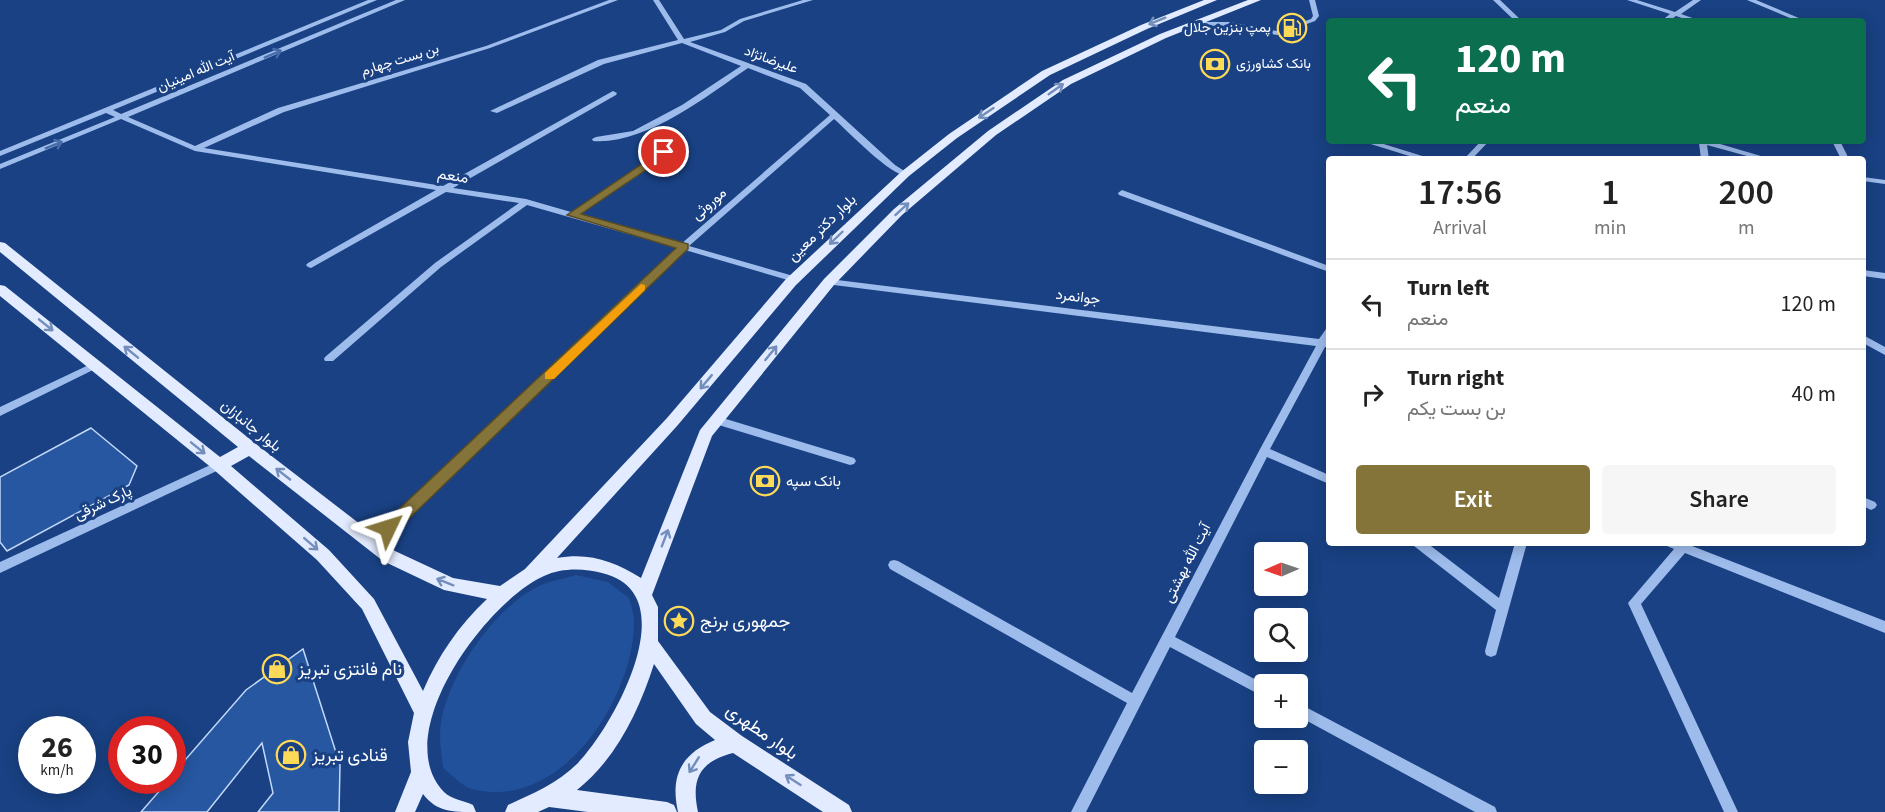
<!DOCTYPE html>
<meta charset="utf-8">
<style>
:root{--surface:#fff;--page:#f6f6f6;--text:#222;--muted:#767676;--line:#e0e0e0;--accent:#85743a}
body{margin:0;font-family:"Source Sans 3",Vazirmatn,sans-serif;background:var(--page);color:var(--text);height:100vh;display:flex;flex-direction:column;font-size:22px;white-space:nowrap}
*{box-sizing:border-box;margin:0}
p{font-size:20px;color:var(--muted)}
.icon{flex:none;width:33px;height:33px;fill:none;stroke:currentColor;stroke-width:2;stroke-linecap:round;stroke-linejoin:round}
.map{position:relative;flex:1;overflow:hidden}
.sheet{position:absolute;left:1326px;top:156px;width:540px;height:390px;display:flex;flex-direction:column;background:var(--surface);border-radius:6px;box-shadow:0 3px 15px #0003}
.sheet>*{flex:none}
.guide{position:absolute;left:1326px;top:18px;width:540px;height:126px;border-radius:6px;box-shadow:0 3px 15px #0003;background:#0b6e4f;color:#fff;overflow:hidden}
.needle{width:39px;rotate:268deg}
.fabs{position:absolute;left:1254px;top:542px;display:grid;gap:12px}
.fabs a{display:grid;place-items:center;width:54px;height:54px;border-radius:6px;background:var(--surface);box-shadow:0 3px 15px #0003;font-size:30px}
.speed{position:absolute;left:18px;top:716px;display:flex;gap:12px;font-size:30px;font-weight:700;text-align:center}
.speed>*{display:grid;place-content:center;width:78px;height:78px;border-radius:50%;background:var(--surface);box-shadow:0 3px 15px #0003;line-height:1}
.speed small{font-size:15px;font-weight:400}
.speed .limit{border:9px solid #d22;background:#fff;color:#111}
.pin{position:absolute;display:grid;place-items:center;width:51px;height:51px;color:#fff;margin:-26px;border:3px solid #fff;border-radius:50%;box-shadow:0 2px 6px #0007}
.me{position:absolute;width:66px;margin:-33px;rotate:49deg;stroke-linejoin:round;filter:drop-shadow(0 0 4px #0008)}
.turn{display:flex;align-items:center;gap:21px;height:126px;padding:0 30px;font-size:27px}
.turn .icon{width:78px;height:78px;stroke-width:2.5}
.turn b{display:block;font-size:42px;line-height:51px}
.eta{display:flex;justify-content:space-evenly;align-items:center;height:102px;text-align:center}
.eta b{font-size:36px;font-weight:600;line-height:42px}
.action{display:flex;gap:12px;margin-top:auto;padding:12px 30px}
.action a{flex:1;height:69px;border-radius:6px;background:var(--accent);color:#fff;font-size:24px;font-weight:600;line-height:69px;text-align:center}
.action a+a{background:var(--page);color:var(--text)}
ul{padding:0;list-style:none}
li{display:flex;align-items:center;gap:18px;height:90px;padding:0 30px;border-top:2px solid var(--line)}
li div{flex:1}
li b{display:block;font-size:22px}
li em{font-style:normal}
.map>svg:first-child{display:block}
.green{fill:#22519c}
.building{fill:#2757a1;stroke:#c2d8f9;stroke-width:1.5}
.lines{fill:none;stroke-linecap:round;stroke-linejoin:round}
.minor{fill:#9dbcec;fill-rule:evenodd}
.major{fill:#e2ebff;fill-rule:evenodd}
.oneway{stroke:#738ebb}
.oneway2{stroke:#476ca8}
.route{fill:#85743a;stroke:#564b26;stroke-width:1.5}
.slow{fill:#f59e0b}
.labels{text-anchor:middle;dominant-baseline:central;stroke-width:6;stroke-linejoin:round;paint-order:stroke}
.far-poi-label{font-size:14px;fill:#fff;stroke:#194183;text-anchor:end}
.far-street-label{font-size:14px;fill:#fff;stroke:#194183}
.street-label{font-size:15px;fill:#fff;stroke:#194183}
.poi-label{font-size:15px;fill:#fff;stroke:#194183;text-anchor:start}
.near-poi-label{font-size:18px;fill:#fff;stroke:#194183;text-anchor:start}
.near-street-label{font-size:18px;fill:#fff;stroke:#194183}
</style>
<div class="map">
<svg width="1885" height="812" viewBox="0 0 1885 812">
<rect width="100%" height="100%" fill="#194183"/>
<path class="green" d="M576,575L608,582L629,598C631,606 635,616 634,625C632,701 560,812 472,789C463,787 451,774 443,768C442,757 440,746 440,736C440,685 492,610 537,587C548,581 564,579 576,575Z"/>
<path class="building" d="M91,428L137,466L129,485L7,551L0,542V477Z
M303,649L340,765L339,812H258L273,793L262,743L207,812H141L169,780H172V775L246,690Z"/>
<g class="lines">
<path class="minor" d="M368,0H377L113,110L121,114L396,0H405L128,117L195,146L278,108L486,46L609,0H618L490,48L284,112L204,148L443,186L613,91L617,93L616,95L453,188L526,199L571,212L682,138H685V142L579,214L681,244L830,115L800,88L748,68C707,96 645,145 593,141L592,139L596,137L633,131L682,105L741,66L682,43L604,64L497,113L490,111L598,60L678,40L653,0H659L684,39L721,30L740,19L803,0H813L744,21L725,32L690,42L806,84L895,165L909,174L908,176C891,177 848,131 834,119L689,246L797,277L799,279L797,281H791L685,250L426,502L376,546L372,548L368,546L366,543L368,540L418,496L677,248L527,205L441,267L333,361H325L324,359L325,357L435,263L519,203L446,192L311,268L308,267L306,265L308,263L436,190L195,151L121,119L0,169V164L115,117L106,113L0,156V151Z
M1309,0H1315L1319,16L1315,21L1277,35L1230,26H1190L1187,24L1190,22H1230L1277,31L1311,19L1313,16Z
M1493,0H1500L1522,21H1515Z
M1627,0H1637L1675,12L1693,0H1701L1681,14L1701,21H1691L1676,16L1669,21H1661L1670,14Z
M1747,0H1756L1806,21H1797Z
M1361,141H1374L1432,159H1419Z
M1481,141H1489L1472,159H1464Z
M1697,141H1710L1771,159H1758L1707,145L1709,159H1701L1699,143Z
M1832,141H1840L1849,159H1841Z
M1863,177L1885,180V184L1863,181Z
M1122,190L1329,266V272L1119,195L1118,193Z
M1863,270L1885,273V279L1863,276Z
M829,279L1319,339L1326,329L1329,328V347H1325L1270,449L1329,475V484L1267,457L1175,637L1264,684V697L1170,647L1086,812H1071L1127,703L890,569L888,565L890,561L894,560L898,561L1132,693L1259,451L1316,346L826,284L824,282Z
M1863,335L1885,347V355L1863,343Z
M95,362L99,363L100,365L99,367L0,416V407Z
M716,416L854,458L856,461L854,464L850,465L712,423L711,420Z
M219,461L223,462L225,465L223,468L0,573V562Z
M1863,497L1875,502L1877,505L1875,508L1871,510L1863,506Z
M1412,543H1427L1499,598L1515,543H1527L1496,655L1491,657L1486,655L1485,651L1496,610L1414,546Z
M1665,543L1687,544L1885,621V633L1685,553L1641,604L1738,812H1724L1628,603L1674,549L1667,546Z
M1298,703L1495,807L1497,812H1475L1298,716Z"/>
<path class="major" d="M1204,0H1217L1147,29L1050,75L957,138L909,176L796,285L677,426L557,558C589,552 614,561 641,578L700,430L824,279L894,209L988,131L1063,80L1160,34L1248,0H1261L1166,38L1071,84L996,135L902,215L834,285L712,436L652,595L658,607V641L710,712L742,736L849,805L852,812H823L733,753C699,762 691,779 698,812H678C670,776 681,754 715,740L696,724L654,664C639,711 616,759 577,790L667,802L674,805L677,812H588L549,807L538,812H505L508,805C532,794 558,783 578,763C613,727 688,593 602,573C583,568 561,568 544,576C487,601 388,734 444,792C451,799 465,801 473,805L476,812C451,812 437,812 423,794L415,812H395L411,772L408,742L414,713L362,609L317,560L213,469L0,296V285L5,286L220,457L238,447L0,252V242L5,243L256,444L395,551L453,578L500,586L525,569L667,418L786,279L901,172L949,134L1042,71L1141,25ZM249,456L383,561L444,590L487,599C459,625 438,656 423,691L374,599L329,550L231,466Z"/>
</g>
<defs><path id="oneway-shaft" d="M-6 0H5M1.5-3L5.5 0L1.5 3" fill="none" stroke-width="1.6" stroke-linecap="round" stroke-linejoin="round" transform="scale(1.5)"/></defs>
<g class="oneway">
<use href="#oneway-shaft" transform="translate(1157 21) rotate(158)"/>
<use href="#oneway-shaft" transform="translate(1056 89) rotate(-35)"/>
<use href="#oneway-shaft" transform="translate(986 113) rotate(146)"/>
<use href="#oneway-shaft" transform="translate(902 209) rotate(-42)"/>
<use href="#oneway-shaft" transform="translate(836 238) rotate(136)"/>
<use href="#oneway-shaft" transform="translate(46 325) rotate(39)"/>
<use href="#oneway-shaft" transform="translate(131 352) rotate(-141)"/>
<use href="#oneway-shaft" transform="translate(771 353) rotate(-51)"/>
<use href="#oneway-shaft" transform="translate(706 382) rotate(130)"/>
<use href="#oneway-shaft" transform="translate(198 448) rotate(39)"/>
<use href="#oneway-shaft" transform="translate(283 474) rotate(-142)"/>
<use href="#oneway-shaft" transform="translate(665 538) rotate(-69)"/>
<use href="#oneway-shaft" transform="translate(311 544) rotate(41)"/>
<use href="#oneway-shaft" transform="translate(445 582) rotate(-158)"/>
<use href="#oneway-shaft" transform="translate(694 765) rotate(122)"/>
<use href="#oneway-shaft" transform="translate(793 780) rotate(-147)"/>
</g>
<g class="oneway2">
<use href="#oneway-shaft" transform="translate(273 54) rotate(-23)"/>
<use href="#oneway-shaft" transform="translate(54 145) rotate(-22)"/>
</g>
<path class="route" d="M664,149L669,152L668,155L581,214L688,244V249L394,533H383L381,528L383,524L676,248L567,215Z"/>
<path class="slow" d="M641,284L645,285V290L554,379H545V373Z"/>
<defs>
<g id="fuel-ring" transform="scale(1.5)"><circle r="9.5" fill="#194183" stroke="#ffd958" stroke-width="1.5"/><path d="M-5.5-6h7V0h2V4h1.3V-2.5L3-4.5l.8-.8L6-3V5H2.5V1h-1V6h-7ZM-4.2-4.7v3.2H.2V-4.7Z" fill="#ffd958"/></g>
<g id="bank-ring" transform="scale(1.5)"><circle r="9.5" fill="#194183" stroke="#ffd958" stroke-width="1.5"/><path d="M-6-4H6V4H-6ZM0-2.3a2.3 2.3 0 1 0 0 4.6a2.3 2.3 0 1 0 0-4.6Z" fill="#ffd958"/></g>
<g id="sight-ring" transform="scale(1.5)"><circle r="9.5" fill="#194183" stroke="#ffd958" stroke-width="1.5"/><path d="M0-6L1.8-2.2L6-1.7L2.9 1.2L3.7 5.4L0 3.3L-3.7 5.4L-2.9 1.2L-6-1.7L-1.8-2.2Z" fill="#ffd958"/></g>
<g id="shop-ring" transform="scale(1.5)"><circle r="9.5" fill="#194183" stroke="#ffd958" stroke-width="1.5"/><path d="M-5-2.5h2.3a2.7 3.5 0 0 1 5.4 0H5L5.5 6h-11ZM-1.5-2.5h3a1.5 2.3 0 0 0-3 0Z" fill="#ffd958"/></g>
</defs>
<g fill-rule="evenodd">
<use href="#fuel-ring" x="1292" y="28"/>
<use href="#bank-ring" x="1215" y="64"/>
<use href="#bank-ring" x="765" y="481"/>
<use href="#sight-ring" x="679" y="621"/>
<use href="#shop-ring" x="277" y="669"/>
<use href="#shop-ring" x="291" y="755"/>
</g>
<g class="labels">
<g class="far-poi-label">
<text x="1271" y="28">پمپ بنزین جلال</text>
<text x="1236" y="64" text-anchor="start">بانک کشاورزی</text>
</g>
<g class="far-street-label">
<text transform="translate(400 60) rotate(-17)">بن بست چهارم</text>
<text transform="translate(771 60) rotate(20)">علیرضانژاد</text>
<text transform="translate(196 72) rotate(-23)">آیت الله امینیان</text>
</g>
<g class="street-label">
<text transform="translate(453 176) rotate(9)">منعم</text>
<text transform="translate(709 204) rotate(-41)">موروثی</text>
<text transform="translate(822 228) rotate(-44)">بلوار دکتر معین</text>
<text transform="translate(1078 297) rotate(7)">جوانمرد</text>
<text transform="translate(251 426) rotate(39)">بلوار جانبازان</text>
<text transform="translate(103 503) rotate(-25)">پارک شرقی</text>
<text transform="translate(1187 563) rotate(-63)">آیت الله بهشتی</text>
</g>
<g class="poi-label">
<text x="786" y="481">بانک سپه</text>
</g>
<g class="near-poi-label">
<text x="700" y="621">جمهوری برنج</text>
<text x="298" y="669">نام فانتزی تبریز</text>
<text x="312" y="755">قنادی تبریز</text>
</g>
<g class="near-street-label">
<text transform="translate(762 732) rotate(35)">بلوار مطهری</text>
</g>
</g>
</svg>
<div class="fabs">
<a><svg class="needle" viewBox="-14 -14 28 28"><path d="M0-13l5 13h-10z" fill="#e53935"/><path d="M0 13l5-13h-10z" fill="#767676"/></svg></a>
<a><svg class="icon" aria-label="search" viewBox="0 0 24 24"><circle cx="10" cy="10" r="6"/><path d="M15 15l6 6"/></svg></a>
<a>+</a>
<a>−</a>
</div>
<div class="speed"><div>26<small>km/h</small></div><div class="limit">30</div></div>
<div class="pin" style="left:664px;top:152px;background:#d93025"><svg class="icon" aria-label="arrive" viewBox="0 0 24 24"><path d="M6 21V4h12l-3 4 3 4H6"/></svg></div>
<svg class="me" style="left:388px;top:528px" viewBox="-20 -20 40 40"><path d="M0-17L14 15 0 8-14 15z" fill="#85743a" stroke="#fff" stroke-width="4"/></svg>
<div class="guide">
<div class="turn"><svg class="icon" aria-label="left" viewBox="0 0 24 24"><path d="M17 20v-9H6M10 6l-5 5 5 5"/></svg><div><b>120 m</b>منعم</div></div>
</div>
<section class="sheet">
<div class="eta">
<div><b>17:56</b><p>Arrival</p></div>
<div><b>1</b><p>min</p></div>
<div><b>200</b><p>m</p></div>
</div>
<ul>
<li><svg class="icon" aria-label="left" viewBox="0 0 24 24"><path d="M17 20v-9H6M10 6l-5 5 5 5"/></svg><div><b>Turn left</b><p>منعم</p></div><em>120 m</em></li>
<li><svg class="icon" aria-label="right" viewBox="0 0 24 24"><path d="M7 20v-9h11M14 6l5 5-5 5"/></svg><div><b>Turn right</b><p>بن بست یکم</p></div><em>40 m</em></li>
</ul>
<div class="action"><a>Exit</a><a>Share</a></div>
</section>
</div>
